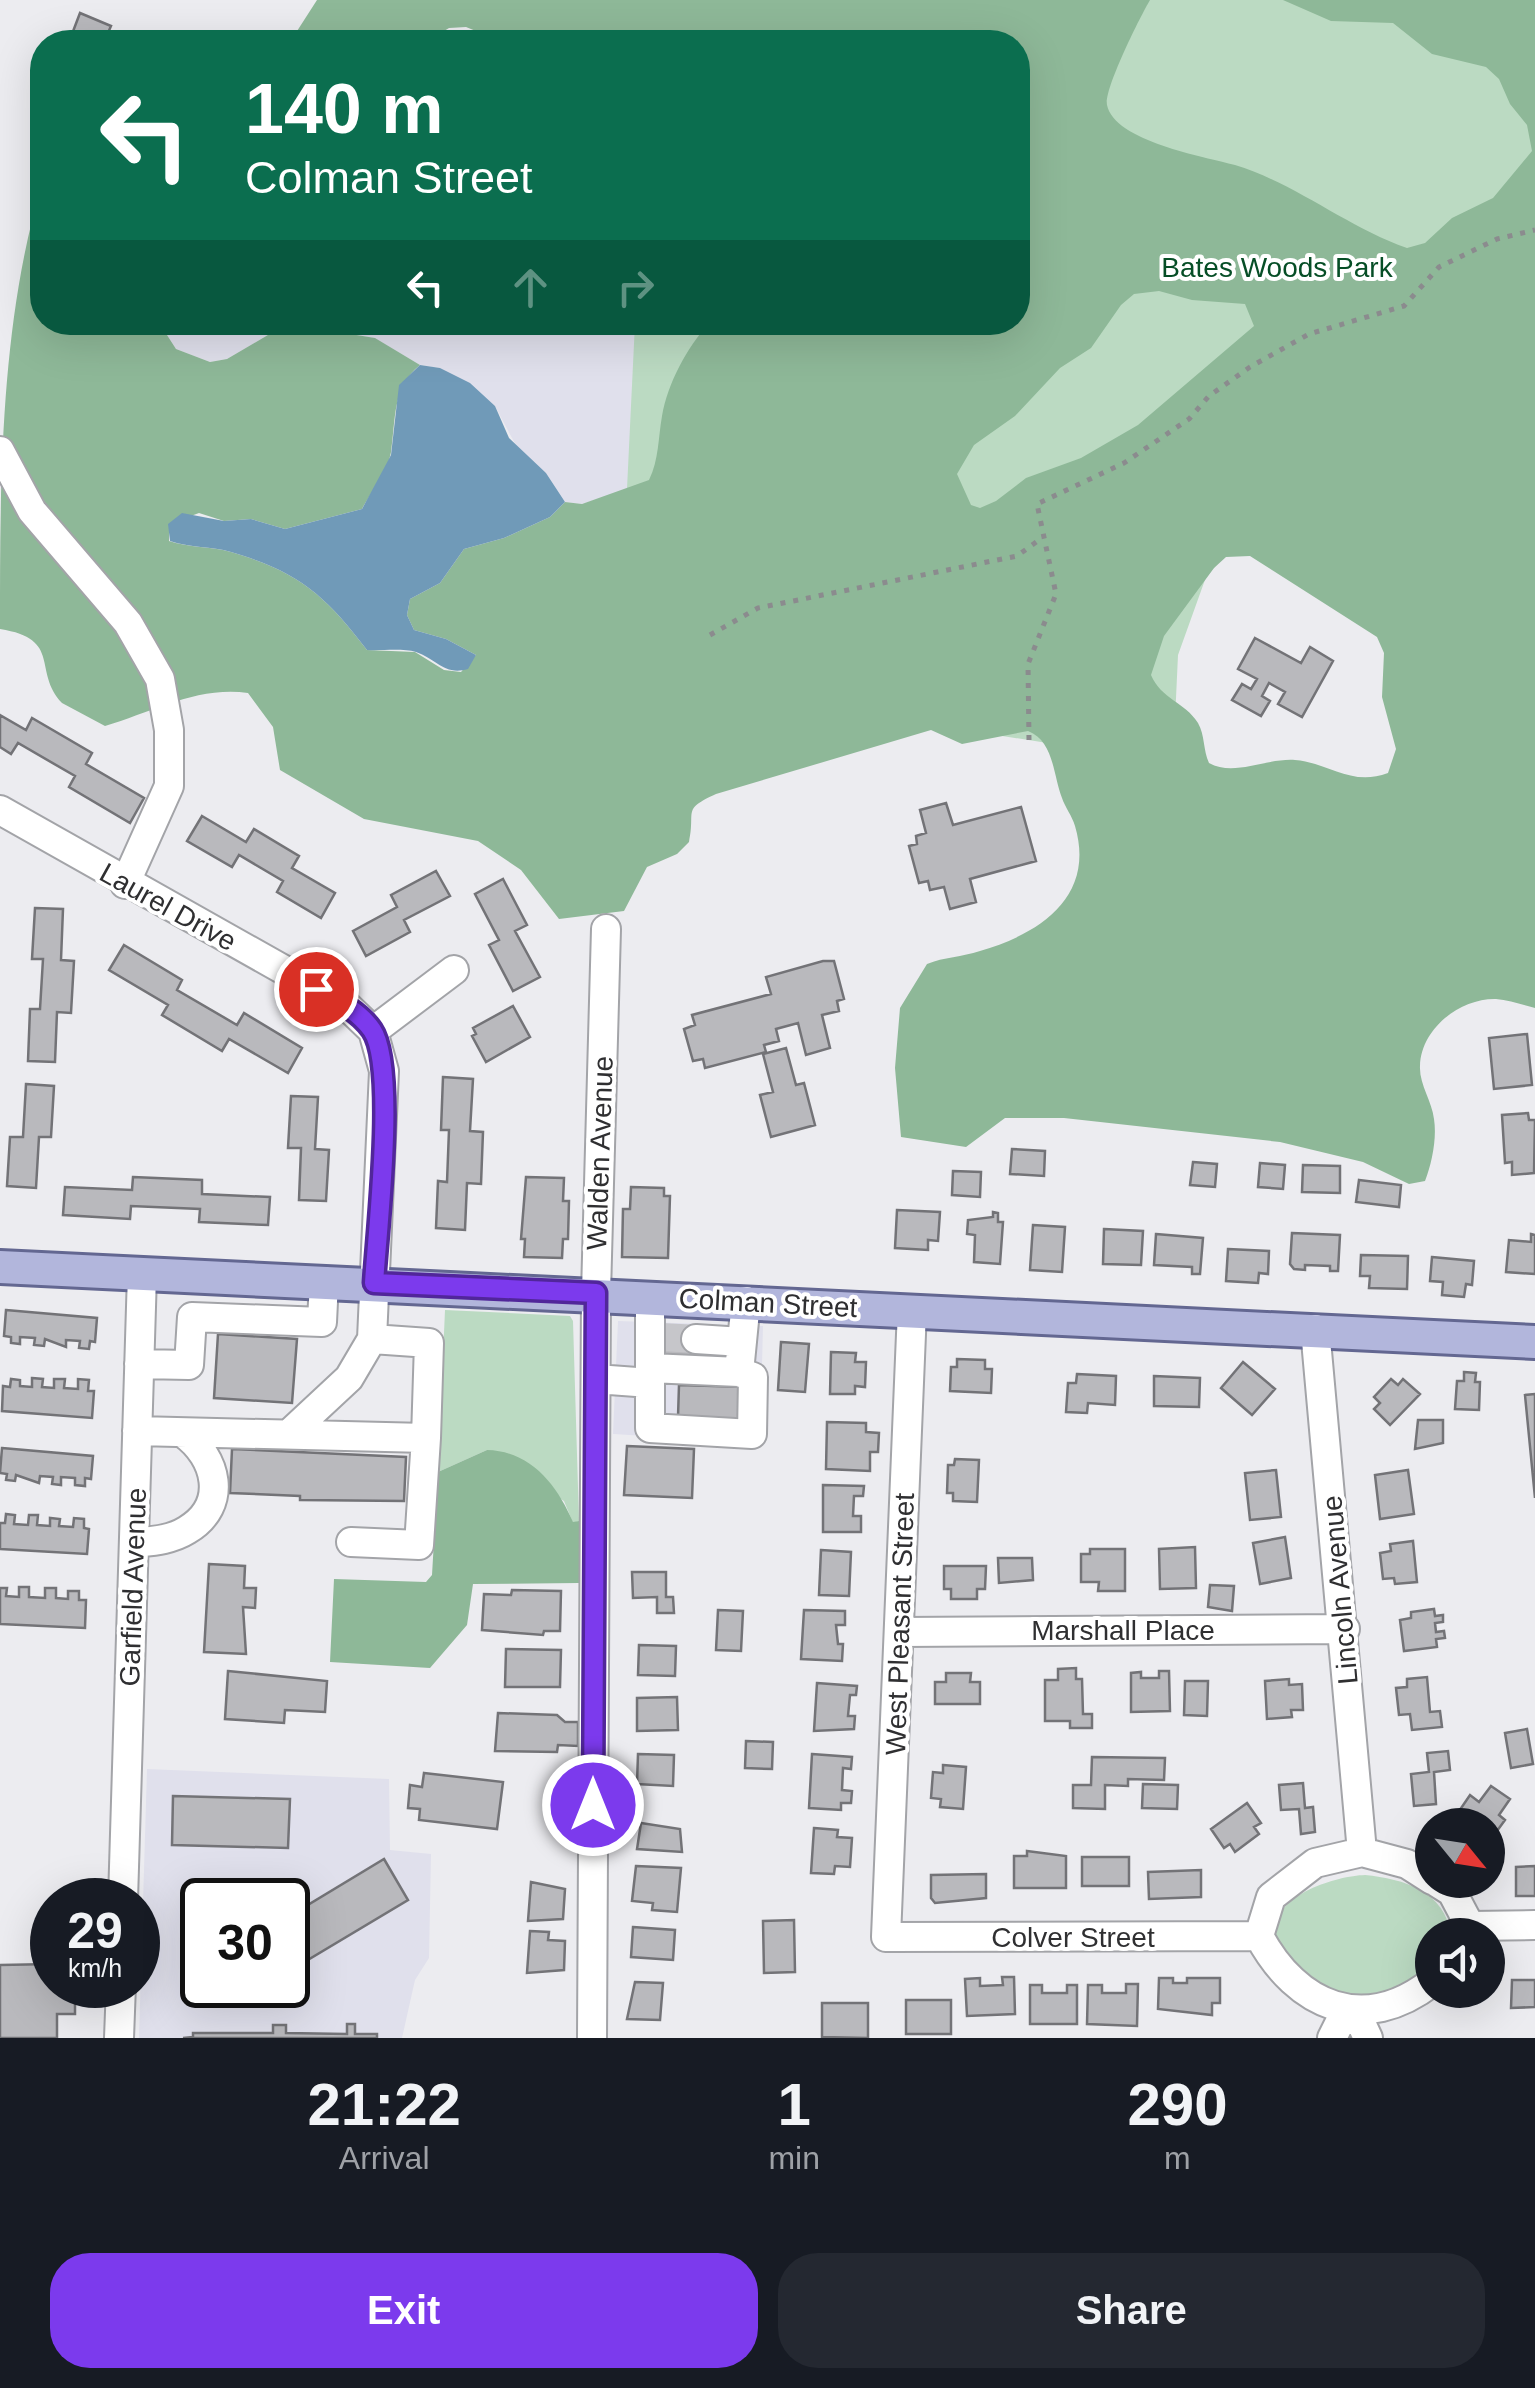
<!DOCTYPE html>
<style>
:root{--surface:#171b24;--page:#242831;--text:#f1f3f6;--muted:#9ea1a6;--accent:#7c3aed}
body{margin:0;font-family:Arial,sans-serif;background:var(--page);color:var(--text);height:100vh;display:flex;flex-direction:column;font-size:38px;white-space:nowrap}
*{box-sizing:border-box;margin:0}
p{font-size:32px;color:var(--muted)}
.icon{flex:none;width:55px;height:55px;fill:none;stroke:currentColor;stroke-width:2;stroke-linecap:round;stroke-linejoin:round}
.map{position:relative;height:2038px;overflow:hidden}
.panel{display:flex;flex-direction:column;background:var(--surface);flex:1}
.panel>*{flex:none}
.guide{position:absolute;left:30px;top:30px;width:1000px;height:305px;border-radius:40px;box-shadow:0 10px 40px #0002;background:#0b6e4f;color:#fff;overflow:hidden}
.needle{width:65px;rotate:120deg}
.fabs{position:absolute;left:1415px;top:1808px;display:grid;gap:20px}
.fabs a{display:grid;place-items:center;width:90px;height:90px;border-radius:50%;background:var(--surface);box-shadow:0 10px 40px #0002;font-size:50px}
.speed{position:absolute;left:30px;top:1878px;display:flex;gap:20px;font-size:50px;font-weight:700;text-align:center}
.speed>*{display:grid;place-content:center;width:130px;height:130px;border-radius:50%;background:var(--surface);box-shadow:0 10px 40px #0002;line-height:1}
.speed small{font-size:25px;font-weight:400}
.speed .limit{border:5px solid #111;border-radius:15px;background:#fff;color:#111}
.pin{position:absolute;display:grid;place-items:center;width:85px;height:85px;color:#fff;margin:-42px;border:5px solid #fff;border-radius:50%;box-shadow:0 2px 10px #0007}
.me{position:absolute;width:110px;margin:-55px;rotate:0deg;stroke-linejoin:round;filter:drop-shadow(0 0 8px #0008)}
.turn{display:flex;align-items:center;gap:35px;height:210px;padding:0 50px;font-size:45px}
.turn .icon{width:130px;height:130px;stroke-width:2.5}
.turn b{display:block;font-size:70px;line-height:85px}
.lanes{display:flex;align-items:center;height:95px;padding:0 50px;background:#0003;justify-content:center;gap:50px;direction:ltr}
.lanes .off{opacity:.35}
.eta{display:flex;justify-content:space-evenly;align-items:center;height:170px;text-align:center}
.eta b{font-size:60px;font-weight:700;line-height:70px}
.action{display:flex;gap:20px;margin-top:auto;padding:20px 50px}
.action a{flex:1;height:115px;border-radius:40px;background:var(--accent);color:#fff;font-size:40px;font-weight:700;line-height:115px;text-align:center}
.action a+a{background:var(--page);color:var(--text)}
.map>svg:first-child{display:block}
.built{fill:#e0e0ec;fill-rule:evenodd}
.green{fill:#bbdac2}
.forest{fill:#8eb898;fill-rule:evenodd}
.water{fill:#709ab8}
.building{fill:#b9b9bd;stroke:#737377;stroke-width:2.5}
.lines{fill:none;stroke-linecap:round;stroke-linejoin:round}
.minor-tunnel{stroke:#c6c6ca;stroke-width:28;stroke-dasharray:28 14;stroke-linecap:butt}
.minor-casing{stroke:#a3a4a8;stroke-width:32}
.major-casing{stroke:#636791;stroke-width:38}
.path{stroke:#8b8b8e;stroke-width:5;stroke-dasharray:5 8;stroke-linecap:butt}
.minor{stroke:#fff;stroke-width:28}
.major{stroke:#b2b6dc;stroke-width:32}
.route-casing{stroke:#51269a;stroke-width:25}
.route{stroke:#7c3aed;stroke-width:18}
.labels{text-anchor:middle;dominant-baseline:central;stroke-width:8;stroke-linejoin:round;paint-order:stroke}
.park-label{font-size:28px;fill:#064e26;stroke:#fff}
.street-label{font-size:28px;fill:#2f2f31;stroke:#fff}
</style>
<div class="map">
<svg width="1535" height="2038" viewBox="0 0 1535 2038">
<rect width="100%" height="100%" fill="#ececf0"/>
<path class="built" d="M167,323H709L633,488L582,504L565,502L546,473L519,451L495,406L440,368L420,365L374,338L307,327L273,332L227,359L210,362L176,349L167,335Z
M618,1321L763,1326L760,1443L613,1434Z
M147,1769L389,1779L390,1850L431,1854L429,1958L415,1980L402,2038H139ZM202,1900H288V1985H202Z"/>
<path class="green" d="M650,0H1535V820L1391,625L1252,524L1206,577L1178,655L1173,763L618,675L635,323L1018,322V42Z
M445,1310L570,1316L573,1321L579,1521L573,1523L564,1501L487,1450L438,1472Z
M1365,1875C1404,1879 1445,1891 1451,1935H1432V1971C1405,1997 1347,2003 1314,1984C1306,1979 1299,1968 1292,1961C1287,1956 1280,1950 1277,1943C1262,1898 1334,1876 1365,1875Z"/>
<path class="forest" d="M317,0H1150C1140,17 1104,89 1107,105C1114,141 1205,157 1235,165C1295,183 1347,227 1407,248L1425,243L1452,218L1493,198L1532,151L1527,125L1510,104L1499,79L1486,67L1432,54L1393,23L1331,21L1283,0H1535V1008C1523,1005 1509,1000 1496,999C1461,998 1421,1028 1420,1066C1419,1084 1432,1101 1434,1119C1437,1138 1432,1163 1425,1181L1409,1184L1363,1162L1280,1142L1064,1118H1005L966,1147L901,1137L895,1068L900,1008L927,964C944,957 962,957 980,951C1039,934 1096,897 1075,826C1072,816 1065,807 1062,798C1053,775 1054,741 1028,731L962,744L931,730L716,794C681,810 696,810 689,842L677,854L647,867L624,911L559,919L521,870L478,841L364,819L280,770L273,727L248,693C197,686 153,712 105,726L62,703C32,671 63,639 0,629C0,481 0,324 42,184V322L167,323V335L176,349L210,362L227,359L273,332L307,327L375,338L420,365C392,387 396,419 391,452C388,470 371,492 362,509L285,529L251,519L224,521L199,513L169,524V541C190,548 210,546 231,552C299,572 325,595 367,650L415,652L444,670L461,672L476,655L446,639L414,630L407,615L410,599L440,583L464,549L504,538L550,517L565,502L582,504L649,480C659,459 658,439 662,416C668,382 687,348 709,323L1018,322V42H503L466,27L449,28L426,42H290ZM1159,291L1192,300L1245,304L1254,326L1138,425L1081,458L1026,478L996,501L980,508L971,505L957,474L974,445L1015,416L1060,368L1091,348L1121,305L1134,294ZM1250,556L1377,637L1384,653L1382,697L1396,749L1388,773C1351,787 1330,763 1295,760C1266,758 1234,777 1209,763C1203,750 1205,735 1198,723C1185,702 1161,699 1151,675L1164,636L1214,568L1226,557Z
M487,1450C531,1451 557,1485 573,1522L579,1521V1583L473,1584L467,1625L430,1668L330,1662L334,1579L426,1582L432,1575L438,1472Z"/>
<path class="water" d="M420,365L440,368L470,383L495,406L509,438L546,473L565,502L550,517L504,538L464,549L440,583L410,599L407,615L414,630L446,639L476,655L468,669C444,676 437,659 416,652C402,648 381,651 367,650C325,595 299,572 231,552C211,546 190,548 170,541L168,524L182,513L224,521L251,519L285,529L362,509L391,455L399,385Z"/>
<path class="building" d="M80,13L111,26L104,42H69Z
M1255,638L1301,663L1310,647L1333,661L1302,717L1278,704L1285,692L1269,683L1262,696L1270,701L1261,716L1232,700L1242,684L1251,689L1257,679L1238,669Z
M0,715L26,730L32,718L92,753L86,764L144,798L130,823L69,787L75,776L18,743L11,754L0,747Z
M946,803L953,825L1021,807L1036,861L970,879L976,902L950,909L944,887L930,890L928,881L919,883L909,846L917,844L916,836L926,833L920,810Z
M202,816L246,842L254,829L299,856L292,868L335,893L321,918L277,892L283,881L239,855L232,867L187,841Z
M436,871L450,896L404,920L410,932L366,956L353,931L397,907L391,895Z
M503,879L527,925L515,931L540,977L513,991L489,945L499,940L475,894Z
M35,908L63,909L61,960L74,961L71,1013L57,1012L55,1062L28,1061L30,1009H40L43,959H32Z
M124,945L182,980L177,990L237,1025L244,1013L302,1048L288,1073L229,1039L222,1051L162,1015L168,1005L109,970Z
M823,961H834L844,999L837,1001L839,1011L822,1015L830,1048L806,1055L798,1023L776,1029L779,1041L764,1045L766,1052L705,1068L703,1059L693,1061L684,1029L695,1025L692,1015L771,994L766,977Z
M513,1006L530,1037L486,1062L472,1036L476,1034L473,1028Z
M1527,1034L1532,1085L1494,1089L1489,1038Z
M786,1048L796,1085L804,1083L815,1125L771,1137L760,1095L773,1092L763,1054Z
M443,1077L473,1079L470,1131L483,1132L481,1184L467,1183L465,1230L436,1228L438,1181L447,1182L449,1130H441Z
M26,1084L54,1086L51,1137H39L36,1188L7,1186L10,1137H23Z
M291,1096L318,1097L315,1149L329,1150L326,1201L299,1200L301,1148H288Z
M1528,1113L1529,1120H1535L1534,1173L1512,1175V1162L1505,1163L1502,1115Z
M1012,1149L1045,1151L1044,1176L1010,1174Z
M1193,1162L1217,1164L1215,1187L1190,1185Z
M1260,1163L1285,1165L1283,1189L1258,1187Z
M1303,1165L1340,1166V1193L1302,1192Z
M953,1171L981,1172L980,1197L952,1195Z
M133,1177L202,1180V1194L270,1197L268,1225L199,1222L200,1209L131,1206L130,1219L63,1215L65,1187L132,1190Z
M526,1177L564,1178L563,1201H569L568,1239H563L562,1258L524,1257L525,1239H521Z
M1359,1180L1401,1185L1399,1207L1356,1202Z
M631,1187L664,1188V1196H670L668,1258L622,1257L623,1209H630Z
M897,1210L940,1212L938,1241L928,1240V1250L895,1248Z
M993,1212L998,1213V1222H1003L1000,1264L974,1262L975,1235L967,1234L968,1220L993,1217Z
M1033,1225L1065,1227L1062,1272L1030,1270Z
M1104,1229L1143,1231L1141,1265L1103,1264Z
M1292,1233L1340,1235L1338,1271H1330V1266L1305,1265V1270L1294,1269L1290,1264Z
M1156,1234L1203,1238L1200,1274H1192V1267L1154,1265Z
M1531,1234L1535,1235V1274L1506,1272L1509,1240L1531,1242Z
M1228,1249L1269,1251L1268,1274L1259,1273L1258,1283L1226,1281Z
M1361,1255L1408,1256L1407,1289L1369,1288L1370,1276H1360Z
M1432,1257L1474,1261L1472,1285L1466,1284L1464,1297L1442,1295L1443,1282L1430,1281Z
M6,1310L97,1318L95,1342L90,1341L89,1349L79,1348L80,1341L66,1340V1347L45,1339L44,1346L34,1345L35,1338L20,1337V1344L11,1343V1337L4,1336Z
M661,1332L696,1333L695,1361L660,1360Z
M218,1334L297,1339L292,1403L214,1398Z
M781,1342L809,1344L805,1392L778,1390Z
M831,1352L856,1353L855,1362H866L865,1387L855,1386V1394H830Z
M957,1359L985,1360V1369H992L991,1393L950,1391L951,1367H957Z
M1243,1362L1275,1389L1252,1415L1221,1388Z
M1464,1372L1476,1373L1475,1382H1480L1479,1410L1455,1409L1457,1381H1464Z
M1077,1374L1116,1376L1115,1405L1088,1403L1087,1413L1066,1412L1068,1383H1076Z
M1154,1376L1200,1378L1199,1407L1154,1406Z
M32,1378L43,1379L42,1387L54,1388V1379H65L64,1388L78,1389V1379L89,1380L88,1391H94L92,1418L2,1411L3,1386L10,1387L11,1379L20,1380V1386L32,1387Z
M1391,1379L1398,1385L1403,1379L1420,1394L1390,1425L1374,1409L1380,1403L1374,1397Z
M679,1385L747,1387L746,1420L678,1417Z
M1535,1394V1498L1525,1395Z
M1418,1420H1443V1443L1415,1449Z
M827,1422L866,1423V1432L879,1433L878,1452H870V1471L826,1469Z
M627,1446L694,1449L692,1498L624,1495Z
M2,1448L93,1456L91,1479L85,1478V1486L75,1485V1478L61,1477V1485L52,1484L53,1477L40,1476L39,1483L16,1475L15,1481L6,1480L7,1474L0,1473Z
M232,1449L406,1457L404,1501L300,1500V1496L230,1493Z
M955,1459L979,1460L977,1502L953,1501V1493H947L948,1465H954Z
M1276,1470L1281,1517L1250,1520L1245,1473Z
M1408,1470L1414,1514L1380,1519L1375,1475Z
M823,1485L864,1486L863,1496H854L853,1516H861V1532H823Z
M6,1514L15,1515L14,1524L28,1525L29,1515H38L37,1525L50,1526V1518L60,1519L59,1526L73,1527L74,1518L84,1519V1528L89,1529L87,1554L0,1549V1523H5Z
M1285,1537L1291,1578L1260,1584L1253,1543Z
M1413,1541L1417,1582L1395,1584L1394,1578L1383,1579L1380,1553L1391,1551L1390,1544Z
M1195,1547L1196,1588L1160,1589L1159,1549Z
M1090,1549H1125V1591H1098L1099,1582H1081V1554H1090Z
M821,1550L851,1552L849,1596L819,1595Z
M998,1558H1032L1033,1580L999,1583Z
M209,1564L245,1566L244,1588H256L255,1608L243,1607L246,1654L204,1652Z
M944,1566H986L985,1589H977V1599H951V1589H944Z
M632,1572H666V1597H673L674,1613H657V1597L633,1598Z
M1210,1585L1234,1586L1232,1611L1208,1607Z
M19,1587H29V1597L45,1598V1588H56V1598L68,1599V1591H79V1600H86L85,1628L0,1624V1588H7L6,1596L19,1597Z
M512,1590L561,1591L560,1631H544L543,1635L482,1630L484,1594L511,1595Z
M1434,1609L1435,1616L1443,1615V1622L1435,1623L1436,1632L1444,1631L1445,1638L1436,1639L1437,1647L1404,1651L1400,1620L1411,1618V1612Z
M718,1610L743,1611L741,1651L716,1650Z
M804,1610L845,1611V1625H836L838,1644H843L842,1661L801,1659Z
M639,1645L676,1646L675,1676L638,1675Z
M506,1649L561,1650L560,1687H505Z
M1076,1668V1679H1082L1083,1714H1092V1728H1070V1721H1045V1680H1058V1669Z
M228,1671L327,1681L325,1712L285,1710L284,1723L225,1719Z
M1159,1671H1169L1170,1711L1131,1712V1673L1141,1672V1678H1159Z
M946,1673H971L970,1682H980V1704H935V1682H946Z
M1427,1677L1430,1712L1440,1711L1442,1727L1412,1730L1410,1714L1399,1715L1396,1688L1407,1687V1679Z
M1289,1679V1685L1302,1684L1303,1710H1291L1292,1717L1267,1719L1265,1681Z
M1185,1681H1208L1207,1716L1184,1715Z
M817,1683L857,1686L856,1695H850L848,1716H855L854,1729L814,1731Z
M677,1697L678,1730L637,1731V1698Z
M498,1713L557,1715L565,1722H578V1746L558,1745L557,1752L495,1751Z
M1527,1729L1533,1764L1511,1768L1505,1733Z
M746,1741L773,1742L772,1769L745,1768Z
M1448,1751L1450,1770L1434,1772L1436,1804L1414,1806L1411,1774L1429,1772L1427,1753Z
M638,1754L674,1755L673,1786L637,1784Z
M812,1754L852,1757L851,1769L843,1768L842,1790L852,1791L851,1803H841V1810L809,1808Z
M1092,1757L1165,1758L1164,1780L1128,1779V1786L1105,1785V1809L1073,1808V1785H1091Z
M943,1765L966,1767L963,1809L940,1807L941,1799L931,1798L933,1772L943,1773Z
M424,1773L503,1782L497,1829L419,1820L420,1809L408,1808L410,1785L422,1787Z
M1303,1783L1305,1808L1313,1807L1315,1832L1301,1834L1299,1809L1281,1810L1279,1785Z
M1143,1784L1178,1785L1177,1809L1142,1808Z
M1491,1786L1510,1799L1499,1815L1505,1820L1489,1842L1488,1825H1458L1461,1822L1455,1817L1470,1795L1479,1802Z
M173,1796L290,1799L288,1848L172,1845Z
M1247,1803L1261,1823L1254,1827L1259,1834L1235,1852L1230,1844L1224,1848L1211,1829Z
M641,1823L680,1829L682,1852L637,1849Z
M814,1828L838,1830L837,1837L852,1838L850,1867L835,1866L834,1874L811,1873Z
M1027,1851L1066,1856V1888H1014V1856H1027Z
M1082,1857H1129V1886H1082Z
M384,1859L408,1900L306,1961L288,1930V1917Z
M636,1866L681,1868L677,1912L652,1910L653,1903L632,1901Z
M1535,1866V1896H1516V1867Z
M1201,1870V1897L1149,1899L1148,1872Z
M986,1874V1898L935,1903L931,1898V1875Z
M531,1882L565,1889L563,1919L528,1921Z
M794,1920L795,1972L764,1973L763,1921Z
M633,1927L675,1930L673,1960L631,1957Z
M530,1931L549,1932L548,1940L565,1941L564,1970L527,1973Z
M52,1964V1985H75V2014H57V2038H0V1965Z
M1002,1977H1014L1015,2014L967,2016L965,1979L980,1978V1986L1003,1985Z
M1159,1978H1173V1983H1187V1978H1220V2003H1212V2015L1158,2009Z
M1512,1980H1535V2007L1511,2008Z
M635,1982L663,1983L660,2020L627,2019Z
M1126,1984H1138L1137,2026L1087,2024L1088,1985H1102V1993H1126Z
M1030,1985H1042V1993H1067V1985H1077V2024H1030Z
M906,2000H951V2034H906Z
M822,2003H868V2038L822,2037Z
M347,2024H355V2034H377V2038H183L193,2037V2033H273V2025H286V2033L347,2034Z"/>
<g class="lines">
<path class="minor-tunnel" d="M661,1337L696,1339"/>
<g class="minor-casing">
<path id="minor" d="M0,451L32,511L128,623L160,679L169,730V786L125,884
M0,810L346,1005L373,1031L384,1071L372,1339L349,1378L291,1432
M373,1031L454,970
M912,1310L886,1937L1259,1936
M1315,1329L1362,1852
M372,1339L429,1343L426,1438
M696,1339L742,1342
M139,1364L189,1365L192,1317L322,1322L324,1281
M650,1368L739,1372L753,1377L752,1434L650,1428V1298
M739,1372L746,1301
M596,1379L650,1383
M137,1431L426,1438L419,1545L351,1542
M134,1543C153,1541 171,1540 187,1530C229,1505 217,1457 183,1433
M901,1632L1345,1629
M1432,1880L1407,1864L1362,1852L1315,1863L1271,1897L1259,1936C1297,2007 1364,2035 1432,1982
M1433,1880L1452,1892L1470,1926
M123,1900L142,1274
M1470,1926L1535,1925
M119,2038L121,1985
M592,2038L596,1293L606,929
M1332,2038L1339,2024L1356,2012L1368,2038"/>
</g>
<g class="major-casing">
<path id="major" d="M0,1267L1535,1342"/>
</g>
<path class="path" d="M710,635L758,608L1017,556L1043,537
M1029,740L1028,664L1056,594L1037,504L1124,463L1189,419L1209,396L1250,367L1309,334L1404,306L1439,267L1497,239L1535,230"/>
<use href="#minor" class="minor"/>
<use href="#major" class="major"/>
</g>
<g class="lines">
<g class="route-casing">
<path id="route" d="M316,989C335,999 359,1011 372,1030C397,1067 377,1232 374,1283L596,1293L593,1805"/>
</g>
<use href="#route" class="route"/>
</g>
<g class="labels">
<g class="park-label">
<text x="1277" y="267">Bates Woods Park</text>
</g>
<g class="street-label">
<text transform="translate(168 907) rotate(29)">Laurel Drive</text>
<text transform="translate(600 1153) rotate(-88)">Walden Avenue</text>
<text transform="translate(768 1303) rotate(3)">Colman Street</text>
<text transform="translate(133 1587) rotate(-88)">Garfield Avenue</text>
<text transform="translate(1340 1590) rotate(-95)">Lincoln Avenue</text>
<text transform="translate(900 1624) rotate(-88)">West Pleasant Street</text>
<text x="1123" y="1630">Marshall Place</text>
<text x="1073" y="1937">Colver Street</text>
</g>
</g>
</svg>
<div class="fabs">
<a><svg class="needle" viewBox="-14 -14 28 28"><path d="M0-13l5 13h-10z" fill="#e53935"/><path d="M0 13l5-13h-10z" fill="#9ea1a6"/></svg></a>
<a><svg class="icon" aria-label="sound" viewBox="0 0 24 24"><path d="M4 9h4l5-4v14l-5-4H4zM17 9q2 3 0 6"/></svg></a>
</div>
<div class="speed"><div>29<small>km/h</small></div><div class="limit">30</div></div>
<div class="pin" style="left:316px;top:989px;background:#d93025"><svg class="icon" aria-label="arrive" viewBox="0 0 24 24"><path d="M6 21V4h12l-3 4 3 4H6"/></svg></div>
<svg class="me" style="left:593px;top:1805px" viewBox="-20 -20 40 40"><circle r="17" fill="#7c3aed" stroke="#fff" stroke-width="3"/><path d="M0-11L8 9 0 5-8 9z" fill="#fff"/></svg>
<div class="guide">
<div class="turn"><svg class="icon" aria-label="left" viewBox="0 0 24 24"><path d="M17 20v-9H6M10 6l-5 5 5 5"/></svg><div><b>140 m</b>Colman Street</div></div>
<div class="lanes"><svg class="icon" aria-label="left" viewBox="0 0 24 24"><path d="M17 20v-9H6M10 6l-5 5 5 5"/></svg><svg class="icon off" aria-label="ahead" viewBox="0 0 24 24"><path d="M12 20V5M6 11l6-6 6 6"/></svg><svg class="icon off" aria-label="right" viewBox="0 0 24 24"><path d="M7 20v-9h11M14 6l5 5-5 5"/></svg></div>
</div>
</div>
<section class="panel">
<div class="eta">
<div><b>21:22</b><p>Arrival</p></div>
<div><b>1</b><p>min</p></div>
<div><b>290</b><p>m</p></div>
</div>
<div class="action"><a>Exit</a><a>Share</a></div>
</section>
